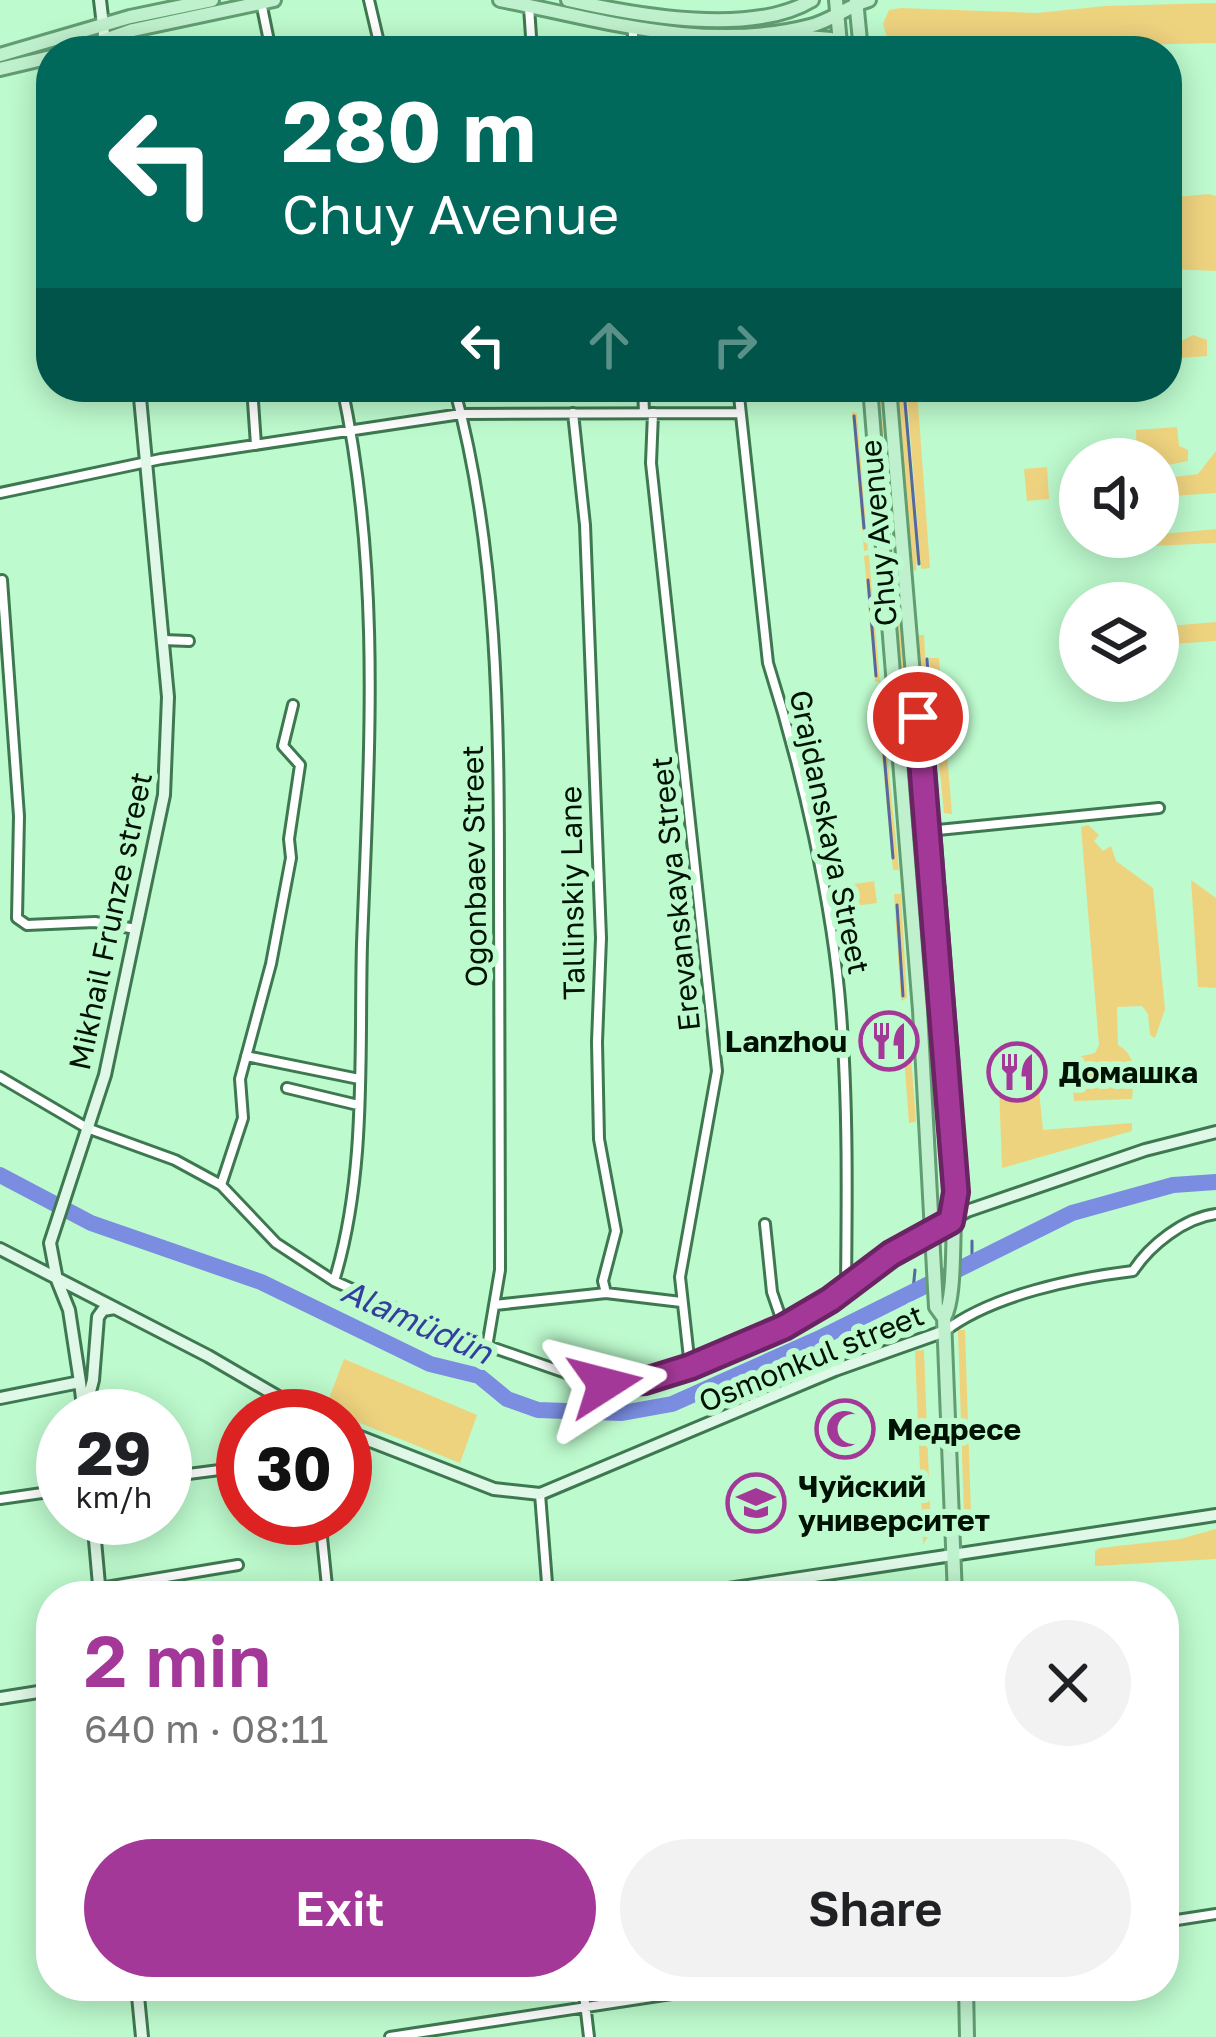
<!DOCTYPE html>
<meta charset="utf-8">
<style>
:root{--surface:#fff;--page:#f2f2f2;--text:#202124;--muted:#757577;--accent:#a43898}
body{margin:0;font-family:"Golos Text",sans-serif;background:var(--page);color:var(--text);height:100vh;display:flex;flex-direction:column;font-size:45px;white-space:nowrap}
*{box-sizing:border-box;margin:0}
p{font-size:39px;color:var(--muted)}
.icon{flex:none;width:66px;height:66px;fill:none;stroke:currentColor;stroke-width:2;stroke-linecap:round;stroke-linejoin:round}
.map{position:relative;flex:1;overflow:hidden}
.panel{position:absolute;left:36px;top:1581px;width:1143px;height:420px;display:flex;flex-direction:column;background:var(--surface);border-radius:48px;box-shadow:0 6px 30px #0003}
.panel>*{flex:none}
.banner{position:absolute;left:36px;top:36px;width:1146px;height:366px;border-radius:48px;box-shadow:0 6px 30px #0003;background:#00695c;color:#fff;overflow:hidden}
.fabs{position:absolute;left:1059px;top:438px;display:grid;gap:24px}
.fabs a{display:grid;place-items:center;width:120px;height:120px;border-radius:50%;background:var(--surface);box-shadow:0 6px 30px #0003;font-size:60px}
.speed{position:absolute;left:36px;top:1389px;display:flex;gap:24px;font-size:60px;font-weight:700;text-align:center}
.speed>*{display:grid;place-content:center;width:156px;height:156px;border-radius:50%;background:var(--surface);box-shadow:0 6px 30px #0003;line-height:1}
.speed small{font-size:30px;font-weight:400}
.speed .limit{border:18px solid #d22;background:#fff;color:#111}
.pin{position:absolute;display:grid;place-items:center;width:102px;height:102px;color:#fff;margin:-51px;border:6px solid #fff;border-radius:50%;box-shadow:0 3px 12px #0007}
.me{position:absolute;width:132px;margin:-66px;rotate:81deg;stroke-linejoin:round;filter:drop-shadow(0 0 9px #0008)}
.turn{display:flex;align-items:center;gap:42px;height:252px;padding:0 48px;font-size:54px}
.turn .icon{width:156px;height:156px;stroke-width:2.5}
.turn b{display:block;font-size:84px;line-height:102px}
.lanes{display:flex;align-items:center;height:114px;padding:0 48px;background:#0003;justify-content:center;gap:60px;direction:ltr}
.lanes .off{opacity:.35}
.round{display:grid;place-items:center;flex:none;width:126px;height:126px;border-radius:63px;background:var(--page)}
.overview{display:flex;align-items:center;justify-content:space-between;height:204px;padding:0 48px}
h1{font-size:72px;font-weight:600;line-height:90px;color:var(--accent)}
.action{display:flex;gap:24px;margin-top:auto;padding:24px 48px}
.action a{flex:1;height:138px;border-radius:72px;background:var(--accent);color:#fff;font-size:48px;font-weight:600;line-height:138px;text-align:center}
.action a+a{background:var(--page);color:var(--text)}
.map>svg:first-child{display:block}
.green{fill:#eed37f}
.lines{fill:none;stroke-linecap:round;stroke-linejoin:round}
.stream{stroke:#55689f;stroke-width:3}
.river{stroke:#7a8de1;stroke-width:16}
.street-casing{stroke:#3e7850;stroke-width:14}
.secondary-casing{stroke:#3e7850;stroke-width:16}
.primary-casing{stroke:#629d72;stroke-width:18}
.street{stroke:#fff;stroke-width:8}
.secondary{stroke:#e0f8e7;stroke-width:10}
.primary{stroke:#c0f1ce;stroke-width:12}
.route-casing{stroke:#6b2463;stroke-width:30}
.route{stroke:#a43898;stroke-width:21}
.labels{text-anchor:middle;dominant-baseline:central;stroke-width:12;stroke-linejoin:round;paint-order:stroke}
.street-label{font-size:30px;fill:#001204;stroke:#bdfacd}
.poi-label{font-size:30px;font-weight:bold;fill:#001204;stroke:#bdfacd;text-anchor:start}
.water-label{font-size:33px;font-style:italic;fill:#333e9f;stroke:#bdfacd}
</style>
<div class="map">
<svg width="1216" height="2037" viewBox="0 0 1216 2037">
<rect width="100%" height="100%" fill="#bdfacd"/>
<path class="green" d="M1216,3V43L915,50L890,47L883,24L889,10L901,8L1037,13L1105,6Z
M1209,194L1216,196V271L1168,269L1167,198Z
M1193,335L1207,340V356L1179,358L1178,343Z
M874,387H880L892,549H886Z
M917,391L930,568L921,569L907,394Z
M897,398H904L917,553L916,571L912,570Z
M852,412L857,413L868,550L864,551Z
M1177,427L1179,446L1188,450V461L1158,467V459H1137L1136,430Z
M1216,451V493L1158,497V479L1198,474Z
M1047,467L1049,499L1027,501L1024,469Z
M1216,529V543L1132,547L1131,537Z
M869,555L880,682H875L864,556Z
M892,573H898L922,869L915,870Z
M1216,622V641L1158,645V627Z
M917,635H924L934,819H930Z
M929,658H939L952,814L944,813Z
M878,714H883L899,870H893Z
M1088,825L1099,835L1094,841L1103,851L1111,846L1116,861L1153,888L1165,1009L1155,1038L1150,1035L1148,1014L1142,1006L1117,1007L1118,1045C1138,1056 1134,1078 1132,1099L1074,1101L1070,1059L1095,1053L1099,1045L1081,827Z
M940,833L964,1142L962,1159L958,1153L932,835Z
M1191,880L1216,898V988L1198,987Z
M874,881L877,903L839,908L836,887Z
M918,885H924L948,1171L946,1189L942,1183Z
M894,894H901L907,998L901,1001Z
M908,1016L916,1122L909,1123L901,1017Z
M1021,1061H1036L1043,1130L1132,1123V1131L1002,1168L999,1086L1023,1085Z
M958,1330H965L971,1515H964Z
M924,1350L931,1533L923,1544L915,1351Z
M344,1359L477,1415L460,1463L325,1409Z
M1216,1529V1559L1095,1566V1551L1100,1548L1180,1539Z"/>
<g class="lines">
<path class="stream" d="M905,402L919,564
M854,416L864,528
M868,580L876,676
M927,659L928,675
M929,682L938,804
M882,730L893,858
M941,835L944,875
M945,886L959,1063
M897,905L903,996
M960,1088L965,1145
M972,1241V1260
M913,1290L915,1270"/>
<path class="river" d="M0,1175L91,1223L261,1282L430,1364L479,1376L507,1399L538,1410L622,1413L672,1404L822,1337L1072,1213L1173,1185L1216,1182"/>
<g class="street-casing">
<path id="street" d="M369,0L381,51
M261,2L271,51
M529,7L532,51
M633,29V51
M252,387L256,445
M454,387C498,548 499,720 499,886C499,1014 500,1142 500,1270L487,1347
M643,387L644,413
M738,387L768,663C801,767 833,904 841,1013C848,1104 847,1196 846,1288
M573,413L585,525L601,938L597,1042L599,1139L616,1231L603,1281L606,1293L681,1302
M653,413L651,463L717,1071L680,1277L690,1367
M0,493L161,459L461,414L740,413
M2,580L19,816L17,918L27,925L95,922L136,929
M163,640L189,641
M928,831L1159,808
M246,1056L359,1079
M0,1077L87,1128L175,1160L221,1185L276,1243L334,1281L445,1331L592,1382L623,1384L665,1375L784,1327L931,1231
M287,1088L358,1105
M221,1185L243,1118L240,1079L271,964L291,858L289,839L300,765L283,746L293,705
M765,1224L772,1292L784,1327
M334,1281C367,1174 359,1055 362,944C369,754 382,575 342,387
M495,1305L606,1293
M945,1331C992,1295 1075,1278 1133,1271C1150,1245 1184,1218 1216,1214
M165,1477L243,1467
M540,1494L548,1596
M0,1499L63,1490
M320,1518L328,1596
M100,1588L238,1565
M1164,1922L1216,1914
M583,1986L589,2037
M390,2037L724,1986"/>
</g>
<g class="secondary-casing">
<path id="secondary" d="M100,0L106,51
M933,1231L967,1211L1145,1150L1216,1132
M0,1249L208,1356L311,1416
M80,1382L69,1310L57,1280L50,1243L105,1075L164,795L168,697L139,387
M0,1398L80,1382L83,1407
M84,1415L93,1380L98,1317L103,1310L115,1308
M345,1431L494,1489L540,1494L835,1370L945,1331
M93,1518L100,1596
M682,1596L1216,1515
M0,1698L51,1690
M137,1986L142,2037"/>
</g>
<g class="primary-casing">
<path id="primary" d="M500,0C602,20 706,53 810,26C831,21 848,6 869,0
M568,0C634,15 751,37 812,0
M836,0L840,44
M856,0L861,51
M782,35L831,39L840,51
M74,51L133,30L274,0
M0,55L130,17L212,0
M0,69L51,57
M870,387L920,1010L936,1307L944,1318
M889,387L956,1192C951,1226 957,1295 944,1318L955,1596
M966,1986L967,2037"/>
</g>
<use href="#street" class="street"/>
<use href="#secondary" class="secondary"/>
<use href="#primary" class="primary"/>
</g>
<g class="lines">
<g class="route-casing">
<path id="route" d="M605,1384L645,1381L690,1367L784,1327L830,1300L891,1254L951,1221L956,1192L918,717"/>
</g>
<use href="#route" class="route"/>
</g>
<defs>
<g id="restaurant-ring" transform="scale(3)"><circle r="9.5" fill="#bdfacd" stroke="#a43898" stroke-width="1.5"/><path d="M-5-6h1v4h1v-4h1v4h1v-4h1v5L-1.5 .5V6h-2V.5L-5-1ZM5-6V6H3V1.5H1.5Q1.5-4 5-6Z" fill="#a43898"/></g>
<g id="mosque-ring" transform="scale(3)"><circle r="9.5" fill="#bdfacd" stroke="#a43898" stroke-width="1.5"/><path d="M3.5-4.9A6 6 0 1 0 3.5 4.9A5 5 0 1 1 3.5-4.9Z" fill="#a43898"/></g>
<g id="university-ring" transform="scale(3)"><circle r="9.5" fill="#bdfacd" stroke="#a43898" stroke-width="1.5"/><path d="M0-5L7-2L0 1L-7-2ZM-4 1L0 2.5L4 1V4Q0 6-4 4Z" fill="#a43898"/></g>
</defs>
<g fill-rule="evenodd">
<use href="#restaurant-ring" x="889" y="1041"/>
<use href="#restaurant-ring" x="1017" y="1072"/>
<use href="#mosque-ring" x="845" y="1429"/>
<use href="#university-ring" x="756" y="1503"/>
</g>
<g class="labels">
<g class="street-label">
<text transform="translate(878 533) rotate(-95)">Chuy Avenue</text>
<text transform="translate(830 832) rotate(78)">Grajdanskaya Street</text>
<text transform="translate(474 866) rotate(-91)">Ogonbaev Street</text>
<text transform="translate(572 893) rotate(-91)">Tallinskiy Lane</text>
<text transform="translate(675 894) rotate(-96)">Erevanskaya Street</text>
<text transform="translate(110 921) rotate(-78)">Mikhail Frunze street</text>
<text transform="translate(811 1358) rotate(-22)">Osmonkul street</text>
</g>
<g class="poi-label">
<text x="847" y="1041" text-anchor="end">Lanzhou</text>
<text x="1059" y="1072">Домашка</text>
<text x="887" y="1429">Медресе</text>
<text x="798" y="1486">Чуйский<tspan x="798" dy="34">университет</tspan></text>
</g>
<g class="water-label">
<text transform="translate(417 1321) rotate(24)">Alamüdün</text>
</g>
</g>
</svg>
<div class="fabs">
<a><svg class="icon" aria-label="sound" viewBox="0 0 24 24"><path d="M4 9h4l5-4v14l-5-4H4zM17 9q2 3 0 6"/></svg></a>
<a><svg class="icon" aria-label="layers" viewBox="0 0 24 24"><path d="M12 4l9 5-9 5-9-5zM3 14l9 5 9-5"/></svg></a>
</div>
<div class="speed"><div>29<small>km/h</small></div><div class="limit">30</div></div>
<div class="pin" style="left:918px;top:717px;background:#d93025"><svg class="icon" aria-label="arrive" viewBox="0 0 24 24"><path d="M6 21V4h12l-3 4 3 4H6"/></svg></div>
<svg class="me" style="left:605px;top:1384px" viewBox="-20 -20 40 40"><path d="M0-17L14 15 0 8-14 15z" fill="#a43898" stroke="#fff" stroke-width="4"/></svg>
<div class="banner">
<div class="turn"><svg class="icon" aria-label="left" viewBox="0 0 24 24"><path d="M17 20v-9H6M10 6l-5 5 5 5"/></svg><div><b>280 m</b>Chuy Avenue</div></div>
<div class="lanes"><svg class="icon" aria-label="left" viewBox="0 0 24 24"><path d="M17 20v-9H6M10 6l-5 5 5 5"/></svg><svg class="icon off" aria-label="ahead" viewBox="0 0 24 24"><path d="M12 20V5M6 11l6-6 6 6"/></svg><svg class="icon off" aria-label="right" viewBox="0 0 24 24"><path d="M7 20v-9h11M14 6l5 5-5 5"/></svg></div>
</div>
<section class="panel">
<div class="overview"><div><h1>2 min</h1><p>640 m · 08:11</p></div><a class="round"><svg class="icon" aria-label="close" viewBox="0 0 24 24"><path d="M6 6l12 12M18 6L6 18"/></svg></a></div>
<div class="action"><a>Exit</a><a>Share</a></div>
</section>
</div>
